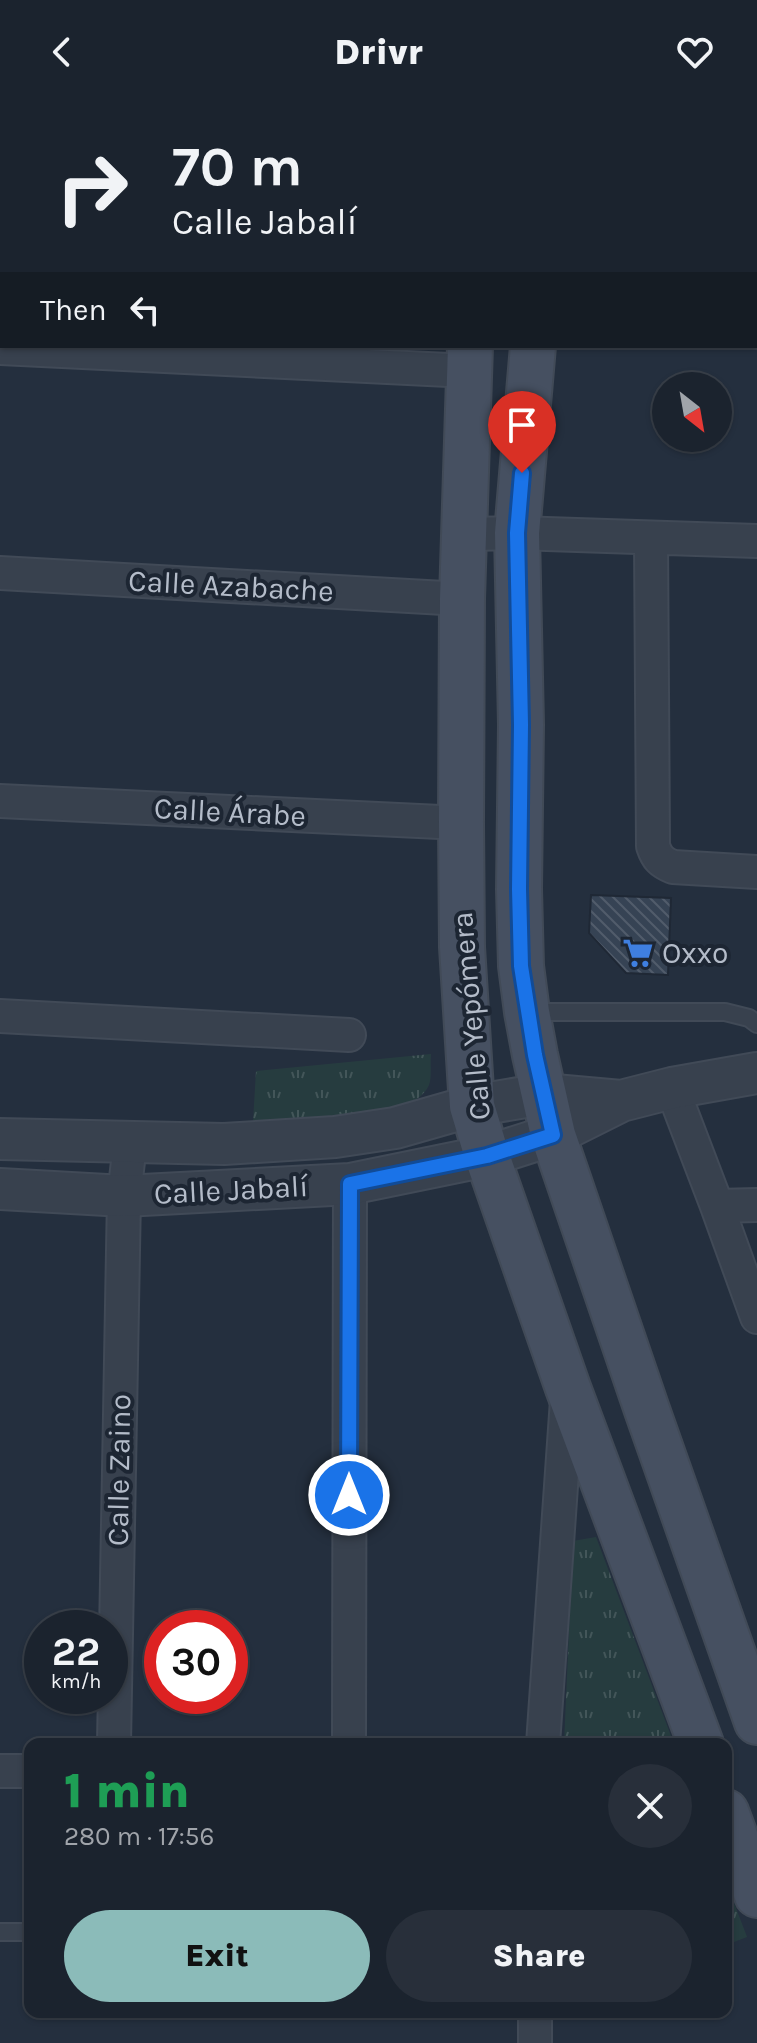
<!DOCTYPE html>
<meta charset="utf-8">
<style>
:root{--surface:#1b232e;--page:#282f3a;--text:#f1f3f6;--muted:#a0a4aa;--line:#39404a;--accent:#8bbbb9}
body{margin:0;font-family:Karla,sans-serif;background:var(--page);color:var(--text);height:100vh;display:flex;flex-direction:column;font-size:30px;white-space:nowrap}
*{box-sizing:border-box;margin:0}
p{font-size:26px;color:var(--muted)}
.icon{flex:none;width:44px;height:44px;fill:none;stroke:currentColor;stroke-width:2;stroke-linecap:round;stroke-linejoin:round}
.map{position:relative;flex:1;overflow:hidden}
.panel{position:absolute;left:24px;top:1634px;width:708px;height:280px;display:flex;flex-direction:column;background:var(--surface);border-radius:16px;box-shadow:0 2px 6px #0004,0 0 0 2px var(--line)}
.panel>*{flex:none}
.guide{position:absolute;left:0px;top:0px;width:758px;height:244px;box-shadow:0 2px 6px #0004,0 0 0 2px var(--line);background:#1b232e;color:var(--text);overflow:hidden}
.needle{width:52px;rotate:149deg}
.buttons{position:absolute;left:652px;top:268px;display:grid;gap:16px}
.buttons a{display:grid;place-items:center;width:80px;height:80px;border-radius:50%;background:var(--surface);box-shadow:0 2px 6px #0004,0 0 0 2px var(--line);font-size:40px}
.speed{position:absolute;left:24px;top:1506px;display:flex;gap:16px;font-size:40px;font-weight:700;text-align:center}
.speed>*{display:grid;place-content:center;width:104px;height:104px;border-radius:50%;background:var(--surface);box-shadow:0 2px 6px #0004,0 0 0 2px var(--line);line-height:1}
.speed small{font-size:20px;font-weight:400}
.speed .limit{border:12px solid #d22;background:#fff;color:#111}
.pin{position:absolute;display:grid;place-items:center;width:68px;height:68px;color:#fff;margin:-82px -34px;border-radius:50% 50% 50% 0;rotate:-45deg;box-shadow:0 0 8px #0007}
.pin .icon{rotate:45deg}
.me{position:absolute;width:88px;margin:-44px;rotate:0deg;stroke-linejoin:round;filter:drop-shadow(0 0 6px #0008)}
.turn{display:flex;align-items:center;gap:28px;height:168px;padding:0 40px;font-size:36px}
.turn .icon{width:104px;height:104px;stroke-width:2.5}
.turn b{display:block;font-size:56px;line-height:68px}
.then{display:flex;align-items:center;height:76px;padding:0 40px;background:#0003;gap:16px;font-size:30px}
.round{display:grid;place-items:center;flex:none;width:84px;height:84px;border-radius:42px;background:var(--page)}
.summary{display:flex;align-items:center;justify-content:space-between;height:136px;padding:0 40px}
h1{font-size:48px;font-weight:800;line-height:60px;color:#1e9e55}
.primary-button{display:flex;gap:16px;margin-top:auto;padding:16px 40px}
.primary-button a{flex:1;height:92px;border-radius:48px;background:var(--accent);color:#111;font-size:32px;font-weight:800;line-height:92px;text-align:center}
.primary-button a+a{background:var(--page);color:var(--text)}
header{display:flex;justify-content:space-between;align-items:center;height:104px;padding:0 40px;background:var(--surface);font-size:36px;font-weight:800}
.map>svg:first-child{display:block}
.grass{fill:url(#grass-tufts)}
.building{fill:url(#building-back-hatch);stroke:#1f2835;stroke-width:2}
.lines{fill:none;stroke-linecap:round;stroke-linejoin:round}
.service-casing{stroke:#414a57;stroke-width:20}
.minor-casing{stroke:#414a57;stroke-width:36}
.tertiary-casing{stroke:#414a57;stroke-width:44}
.secondary-casing{stroke:#414a57;stroke-width:48}
.service{stroke:#38414e;stroke-width:16}
.minor{stroke:#38414e;stroke-width:32}
.tertiary{stroke:#38414e;stroke-width:40}
.secondary{stroke:#465061;stroke-width:44}
.route-casing{stroke:#114b97;stroke-width:20}
.route{stroke:#1a73e8;stroke-width:14}
.labels{text-anchor:middle;dominant-baseline:central;stroke-width:8;stroke-linejoin:round;paint-order:stroke}
.street-label{font-size:30px;fill:#b4bcc9;stroke:#1d2633}
.poi-label{font-size:30px;fill:#b4bcc9;stroke:#1d2633;text-anchor:start}
</style>
<header><svg class="icon" aria-label="back" viewBox="0 0 24 24"><path d="M15 5l-7 7 7 7"/></svg>Drivr<svg class="icon" aria-label="heart" viewBox="0 0 24 24"><path d="M12 20l-8-8c-3-5 5-10 8-4 3-6 11-1 8 4z"/></svg></header>
<div class="map">
<svg width="757" height="1939" viewBox="0 0 757 1939">
<defs>
<pattern id="grass-tufts" width="24" height="20" patternUnits="userSpaceOnUse" patternTransform="scale(2)"><rect width="24" height="20" fill="#263c3f"/><path d="M3 7l-1-3M5 7V3M7 7l1-3M15 17l-1-3M17 17v-4M19 17l1-3" fill="none" stroke="#435659"/></pattern>
<pattern id="building-back-hatch" width="6" height="6" patternUnits="userSpaceOnUse" patternTransform="scale(2)"><rect width="6" height="6" fill="#364354"/><path d="M-1 5l2 2M0 0l6 6M5-1l2 2" fill="none" stroke="#515c6b"/></pattern>
</defs>
<rect width="100%" height="100%" fill="#242f3e"/>
<path class="grass" d="M431,950C430,959 432,973 429,981C411,1022 291,1017 253,1018L256,967Z
M596,1433L674,1640H564L573,1437Z
M726,1778L747,1833L726,1841Z"/>
<path class="building" d="M591,791L671,794L668,871L626,869L589,829Z"/>
<g class="lines">
<g class="service-casing">
<path id="service" d="M529,908H725L749,914L757,920
M0,1828H30"/>
</g>
<g class="minor-casing">
<path id="minor" d="M0,12H2
M756,16H757
M756,227H757
M0,244L469,267
M464,430L517,429L757,437
M651,434L653,742C657,754 661,758 673,763L757,768
M0,469L462,495
M0,697L461,719
M0,912L349,931
M672,984L717,1102L757,1213
M717,1102L757,1101
M114,1640L124,1092L130,1040
M349,1640L350,1080
M543,1640L567,1296
M0,1667H30
M535,1939V1908"/>
</g>
<g class="tertiary-casing">
<path id="tertiary" d="M0,1035L224,1040L335,1033L395,1024L472,1002L543,990L621,997
M0,1085L124,1092L350,1080L487,1052L553,1031L621,997L672,984L757,969"/>
</g>
<g class="secondary-casing">
<path id="secondary" d="M477,2V0
M541,2V0
M470,242L462,495L461,719L462,843L472,1002L487,1052L568,1284L701,1640
M533,242L517,429L521,621L519,785L521,862L527,908L535,951L553,1031L647,1306L757,1618
M726,1708L757,1791"/>
</g>
<use href="#service" class="service"/>
<use href="#minor" class="minor"/>
<use href="#tertiary" class="tertiary"/>
<use href="#secondary" class="secondary"/>
</g>
<g class="lines">
<g class="route-casing">
<path id="route" d="M349,1391L350,1080L487,1052L553,1031L535,951L521,862L519,785L521,621L517,429L522,369"/>
</g>
<use href="#route" class="route"/>
</g>
<defs>
<g id="supermarket-bare" transform="scale(2.4)"><path d="M-6-5.5h2.5l.6 2H6L4.5 2H-2.5L-4.4-4H-6ZM-1.5 3.2a1.3 1.3 0 1 0 .1 0ZM3 3.2a1.3 1.3 0 1 0 .1 0Z" fill="#3f7fe0" stroke="#1d2633" stroke-width="2.5" paint-order="stroke"/></g>
</defs>
<g fill-rule="evenodd">
<use href="#supermarket-bare" x="638" y="849"/>
</g>
<g class="labels">
<g class="street-label">
<text transform="translate(231 482) rotate(3)">Calle Azabache</text>
<text transform="translate(230 708) rotate(3)">Calle Árabe</text>
<text transform="translate(471 912) rotate(-95)">Calle Yepómera</text>
<text transform="translate(231 1086) rotate(-3)">Calle Jabalí</text>
<text transform="translate(119 1366) rotate(-89)">Calle Zaino</text>
</g>
<g class="poi-label">
<text x="662" y="849">Oxxo</text>
</g>
</g>
</svg>
<div class="buttons">
<a><svg class="needle" viewBox="-14 -14 28 28"><path d="M0-13l5 13h-10z" fill="#e53935"/><path d="M0 13l5-13h-10z" fill="#a0a4aa"/></svg></a>
</div>
<div class="speed"><div>22<small>km/h</small></div><div class="limit">30</div></div>
<div class="pin" style="left:522px;top:369px;background:#d93025"><svg class="icon" aria-label="arrive" viewBox="0 0 24 24"><path d="M6 21V4h12l-3 4 3 4H6"/></svg></div>
<svg class="me" style="left:349px;top:1391px" viewBox="-20 -20 40 40"><circle r="17" fill="#1a73e8" stroke="#fff" stroke-width="3"/><path d="M0-11L8 9 0 5-8 9z" fill="#fff"/></svg>
<div class="guide">
<div class="turn"><svg class="icon" aria-label="right" viewBox="0 0 24 24"><path d="M7 20v-9h11M14 6l5 5-5 5"/></svg><div><b>70 m</b>Calle Jabalí</div></div>
<div class="then">Then<svg class="icon" aria-label="left" viewBox="0 0 24 24"><path d="M17 20v-9H6M10 6l-5 5 5 5"/></svg></div>
</div>
<section class="panel">
<div class="summary"><div><h1>1 min</h1><p>280 m · 17:56</p></div><a class="round"><svg class="icon" aria-label="close" viewBox="0 0 24 24"><path d="M6 6l12 12M18 6L6 18"/></svg></a></div>
<div class="primary-button"><a>Exit</a><a>Share</a></div>
</section>
</div>
